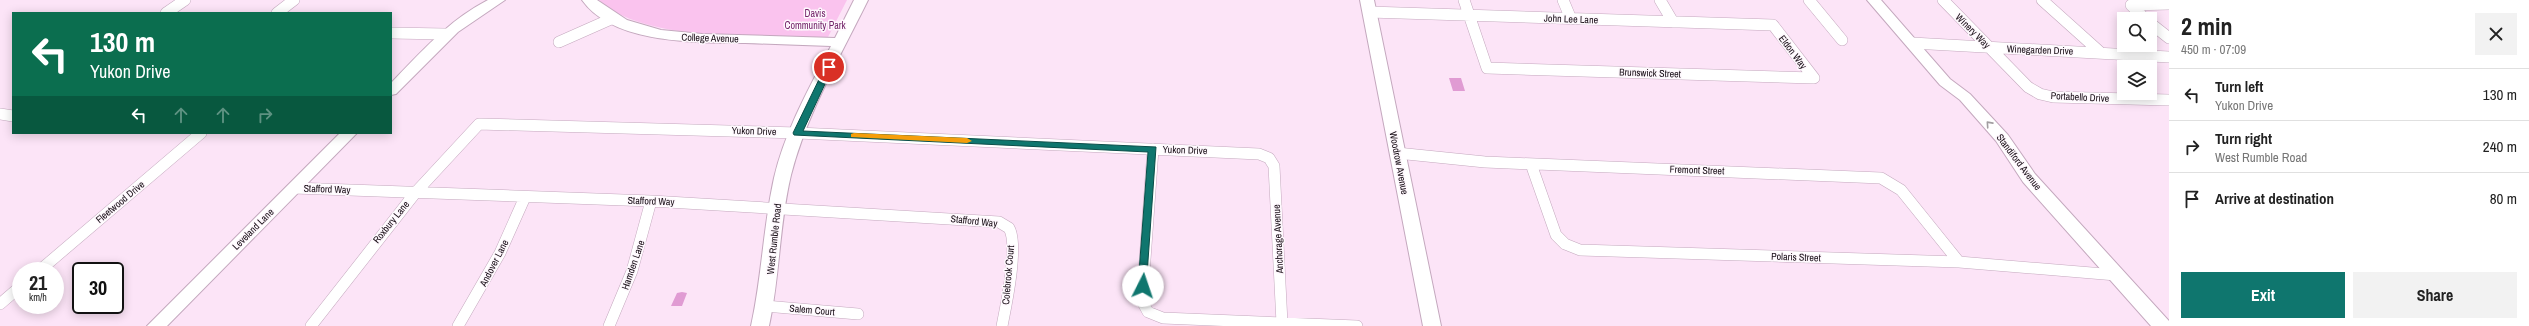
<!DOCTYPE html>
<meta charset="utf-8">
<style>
:root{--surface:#fff;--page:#f2f2f2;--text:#222;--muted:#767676;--line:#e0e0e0;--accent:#0f766e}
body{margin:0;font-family:"Archivo Narrow",sans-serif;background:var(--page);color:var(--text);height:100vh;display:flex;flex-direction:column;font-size:15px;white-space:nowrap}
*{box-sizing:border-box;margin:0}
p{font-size:13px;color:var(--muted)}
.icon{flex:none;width:22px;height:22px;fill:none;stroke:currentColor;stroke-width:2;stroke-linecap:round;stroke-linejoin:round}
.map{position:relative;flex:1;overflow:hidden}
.panel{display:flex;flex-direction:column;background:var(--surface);width:360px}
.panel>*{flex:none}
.guide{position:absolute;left:12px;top:12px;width:380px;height:122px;border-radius:0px;box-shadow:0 2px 10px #0003;background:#0b6e4f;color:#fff;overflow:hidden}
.tools{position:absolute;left:2117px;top:12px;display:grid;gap:8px}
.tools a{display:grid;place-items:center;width:40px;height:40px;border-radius:0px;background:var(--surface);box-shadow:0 2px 10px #0003;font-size:20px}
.speed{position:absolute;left:12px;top:262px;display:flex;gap:8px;font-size:20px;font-weight:700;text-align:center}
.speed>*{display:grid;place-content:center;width:52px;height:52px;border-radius:50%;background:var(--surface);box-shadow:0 2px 10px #0003;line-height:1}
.speed small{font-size:10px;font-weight:400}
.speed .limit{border:2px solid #111;border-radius:6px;background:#fff;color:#111}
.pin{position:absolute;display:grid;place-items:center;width:34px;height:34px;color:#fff;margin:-17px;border:2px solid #fff;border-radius:50%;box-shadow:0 1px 4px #0007}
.me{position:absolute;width:44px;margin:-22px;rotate:4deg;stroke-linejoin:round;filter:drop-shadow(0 0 3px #0008)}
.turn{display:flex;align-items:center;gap:14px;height:84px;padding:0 12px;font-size:18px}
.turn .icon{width:52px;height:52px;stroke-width:2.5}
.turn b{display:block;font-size:28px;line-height:34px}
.lanes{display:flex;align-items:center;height:38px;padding:0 12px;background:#0003;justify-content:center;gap:20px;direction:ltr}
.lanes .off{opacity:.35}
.round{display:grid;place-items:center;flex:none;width:42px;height:42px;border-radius:0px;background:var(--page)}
.overview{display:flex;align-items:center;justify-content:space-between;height:68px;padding:0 12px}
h1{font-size:24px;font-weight:800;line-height:30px}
.primary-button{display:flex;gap:8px;margin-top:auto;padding:8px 12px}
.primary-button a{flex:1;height:46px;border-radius:0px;background:var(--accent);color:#fff;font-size:16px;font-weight:800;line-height:46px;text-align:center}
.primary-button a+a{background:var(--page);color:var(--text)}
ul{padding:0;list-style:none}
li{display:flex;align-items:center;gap:12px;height:52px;padding:0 12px;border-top:1px solid var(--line)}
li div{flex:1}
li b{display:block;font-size:15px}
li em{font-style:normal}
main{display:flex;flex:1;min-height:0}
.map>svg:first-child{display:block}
.green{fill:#fac3ee}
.water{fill:#e09bd3}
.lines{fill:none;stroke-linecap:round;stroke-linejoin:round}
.street-casing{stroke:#c4a8be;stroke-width:12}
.secondary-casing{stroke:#c4a8be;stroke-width:2}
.street{stroke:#fff;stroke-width:11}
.secondary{fill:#fff;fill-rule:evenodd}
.oneway{stroke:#a29ea1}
.route{fill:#0f766e;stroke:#0a4d48}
.slow{fill:#f59e0b}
.labels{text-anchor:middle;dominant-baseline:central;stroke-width:3;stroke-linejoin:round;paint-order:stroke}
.park-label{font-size:10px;fill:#732469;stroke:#fef8fd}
.street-label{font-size:10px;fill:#170d15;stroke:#fef8fd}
</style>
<main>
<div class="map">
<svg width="2169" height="326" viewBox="0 0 2169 326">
<rect width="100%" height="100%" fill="#fce4f7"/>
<path class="green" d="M599,0H847L827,39C766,36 643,43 599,0Z"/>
<path class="water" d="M1449,78H1461L1465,91H1453Z
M682,292L687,293L682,306H671L677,293Z"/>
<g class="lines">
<g class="street-casing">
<path id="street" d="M1464,0L1487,68L1814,78
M1563,0L1571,19
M1660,0L1673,22
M1809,0L1842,40
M1943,0L2028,87L2040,94L2053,97L2169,100
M2042,0L2100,52
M1369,12L1773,25L1814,78
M166,13L185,0
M277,13L294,0
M2145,19L2131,5L2169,4
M2150,23L2169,38
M391,33L445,34
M559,42L611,19
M1912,43L2169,57
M0,114L13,116
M1153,149L1142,301L1148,312L1163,318L1357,326
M1397,153L1485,162L1881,178L1901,190L1959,262
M1531,164L1556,235L1565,244L1580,250L1959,262L2116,275
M294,188L651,201L999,222L1009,228C1019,245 1006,306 1002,326
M39,271L201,133
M0,304L21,286
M765,306L858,314
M311,326L416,192L479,124L798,133L1259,154L1269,158L1274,166L1282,323
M458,326L500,253L525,197
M609,326L632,271L651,201"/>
</g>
<g class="secondary-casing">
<path id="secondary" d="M488,0H505L458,32L396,94L391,95V83C421,52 449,20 488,0Z
M582,0H597L627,20L661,30L702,34L835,38L854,0H868C840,57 807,113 791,175C779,225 780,276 769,326H751C762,277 763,227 774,178C785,131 809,88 831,46C802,45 774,44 745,43C697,42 614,45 582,0Z
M1360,0H1374L1441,326H1423Z
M1867,0H1881L1950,79L1970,94L2008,135L2035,174L2169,321V326H2151L2023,182L1996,141L1960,100L1940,85Z
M340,133H357L167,326H147Z"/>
</g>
<use href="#street" class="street"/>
<use href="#secondary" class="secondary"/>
</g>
<defs><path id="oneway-chevron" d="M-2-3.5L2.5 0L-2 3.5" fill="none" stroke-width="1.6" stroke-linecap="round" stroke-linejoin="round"/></defs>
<use class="oneway" href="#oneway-chevron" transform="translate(1989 124) rotate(-132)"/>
<path class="route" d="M826,65L833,67L803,131L1156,147L1146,289L1143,290L1138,286L1148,152L794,135L793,133Z"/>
<path class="slow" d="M854,133L967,138L972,141L967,143L851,137V134Z"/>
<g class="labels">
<g class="park-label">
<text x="815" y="13">Davis<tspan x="815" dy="12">Community Park</tspan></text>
</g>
<g class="street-label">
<text transform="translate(1571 19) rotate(2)">John Lee Lane</text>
<text transform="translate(1973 31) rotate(45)">Winery Way</text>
<text transform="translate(710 38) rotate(2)">College Avenue</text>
<text transform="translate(2040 50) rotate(2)">Winegarden Drive</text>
<text transform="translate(1793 52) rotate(53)">Eldon Way</text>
<text transform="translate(1650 73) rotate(2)">Brunswick Street</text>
<text transform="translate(2080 97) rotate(3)">Portabello Drive</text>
<text transform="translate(754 131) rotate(2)">Yukon Drive</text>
<text transform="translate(1185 150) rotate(2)">Yukon Drive</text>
<text transform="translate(2019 162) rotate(53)">Standiford Avenue</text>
<text transform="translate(1399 163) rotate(79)">Woodrow Avenue</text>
<text transform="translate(1697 170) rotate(2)">Fremont Street</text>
<text transform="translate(327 189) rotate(2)">Stafford Way</text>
<text transform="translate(651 201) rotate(2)">Stafford Way</text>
<text transform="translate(120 202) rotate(-40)">Fleetwood Drive</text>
<text transform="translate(974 221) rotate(6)">Stafford Way</text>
<text transform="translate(391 222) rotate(-51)">Roxbury Lane</text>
<text transform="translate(253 229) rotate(-45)">Leveland Lane</text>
<text transform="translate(774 239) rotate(-84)">West Rumble Road</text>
<text transform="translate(1278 239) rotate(-93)">Anchorage Avenue</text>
<text transform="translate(1796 257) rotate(2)">Polaris Street</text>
<text transform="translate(494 263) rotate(-63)">Andover Lane</text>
<text transform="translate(633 265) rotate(-71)">Hamden Lane</text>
<text transform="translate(1008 275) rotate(-85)">Colebrook Court</text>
<text transform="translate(812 310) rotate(5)">Salem Court</text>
</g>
</g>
</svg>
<div class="tools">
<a><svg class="icon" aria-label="search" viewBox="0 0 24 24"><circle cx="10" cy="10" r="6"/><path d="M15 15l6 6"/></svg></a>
<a><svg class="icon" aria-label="layers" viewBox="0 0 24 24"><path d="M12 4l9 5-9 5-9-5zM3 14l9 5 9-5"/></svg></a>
</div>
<div class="speed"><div>21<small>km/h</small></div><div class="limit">30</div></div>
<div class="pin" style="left:829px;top:67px;background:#d93025"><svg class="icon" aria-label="arrive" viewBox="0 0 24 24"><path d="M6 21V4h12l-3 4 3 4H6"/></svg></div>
<svg class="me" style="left:1143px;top:286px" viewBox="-20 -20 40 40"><circle r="19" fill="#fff"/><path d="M0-13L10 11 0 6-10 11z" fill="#0f766e"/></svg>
<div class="guide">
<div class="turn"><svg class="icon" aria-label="left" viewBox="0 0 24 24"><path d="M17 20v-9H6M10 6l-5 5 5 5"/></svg><div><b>130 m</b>Yukon Drive</div></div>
<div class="lanes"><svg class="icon" aria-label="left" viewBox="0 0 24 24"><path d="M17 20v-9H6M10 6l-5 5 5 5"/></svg><svg class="icon off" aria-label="ahead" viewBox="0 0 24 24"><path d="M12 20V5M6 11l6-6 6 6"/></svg><svg class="icon off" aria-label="ahead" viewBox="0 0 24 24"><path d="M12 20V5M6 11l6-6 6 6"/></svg><svg class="icon off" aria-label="right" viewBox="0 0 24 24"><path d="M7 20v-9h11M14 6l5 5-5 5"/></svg></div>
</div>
</div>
<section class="panel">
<div class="overview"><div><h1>2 min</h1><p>450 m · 07:09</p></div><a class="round"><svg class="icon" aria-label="close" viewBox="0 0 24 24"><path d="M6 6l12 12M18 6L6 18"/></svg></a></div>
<ul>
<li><svg class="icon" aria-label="left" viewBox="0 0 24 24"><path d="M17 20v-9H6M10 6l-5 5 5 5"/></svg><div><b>Turn left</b><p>Yukon Drive</p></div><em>130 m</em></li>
<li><svg class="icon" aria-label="right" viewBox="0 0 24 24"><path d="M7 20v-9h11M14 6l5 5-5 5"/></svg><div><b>Turn right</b><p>West Rumble Road</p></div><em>240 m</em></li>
<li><svg class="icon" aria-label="arrive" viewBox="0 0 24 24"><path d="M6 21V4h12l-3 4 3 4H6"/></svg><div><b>Arrive at destination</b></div><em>80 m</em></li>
</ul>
<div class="primary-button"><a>Exit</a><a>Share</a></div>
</section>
</main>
